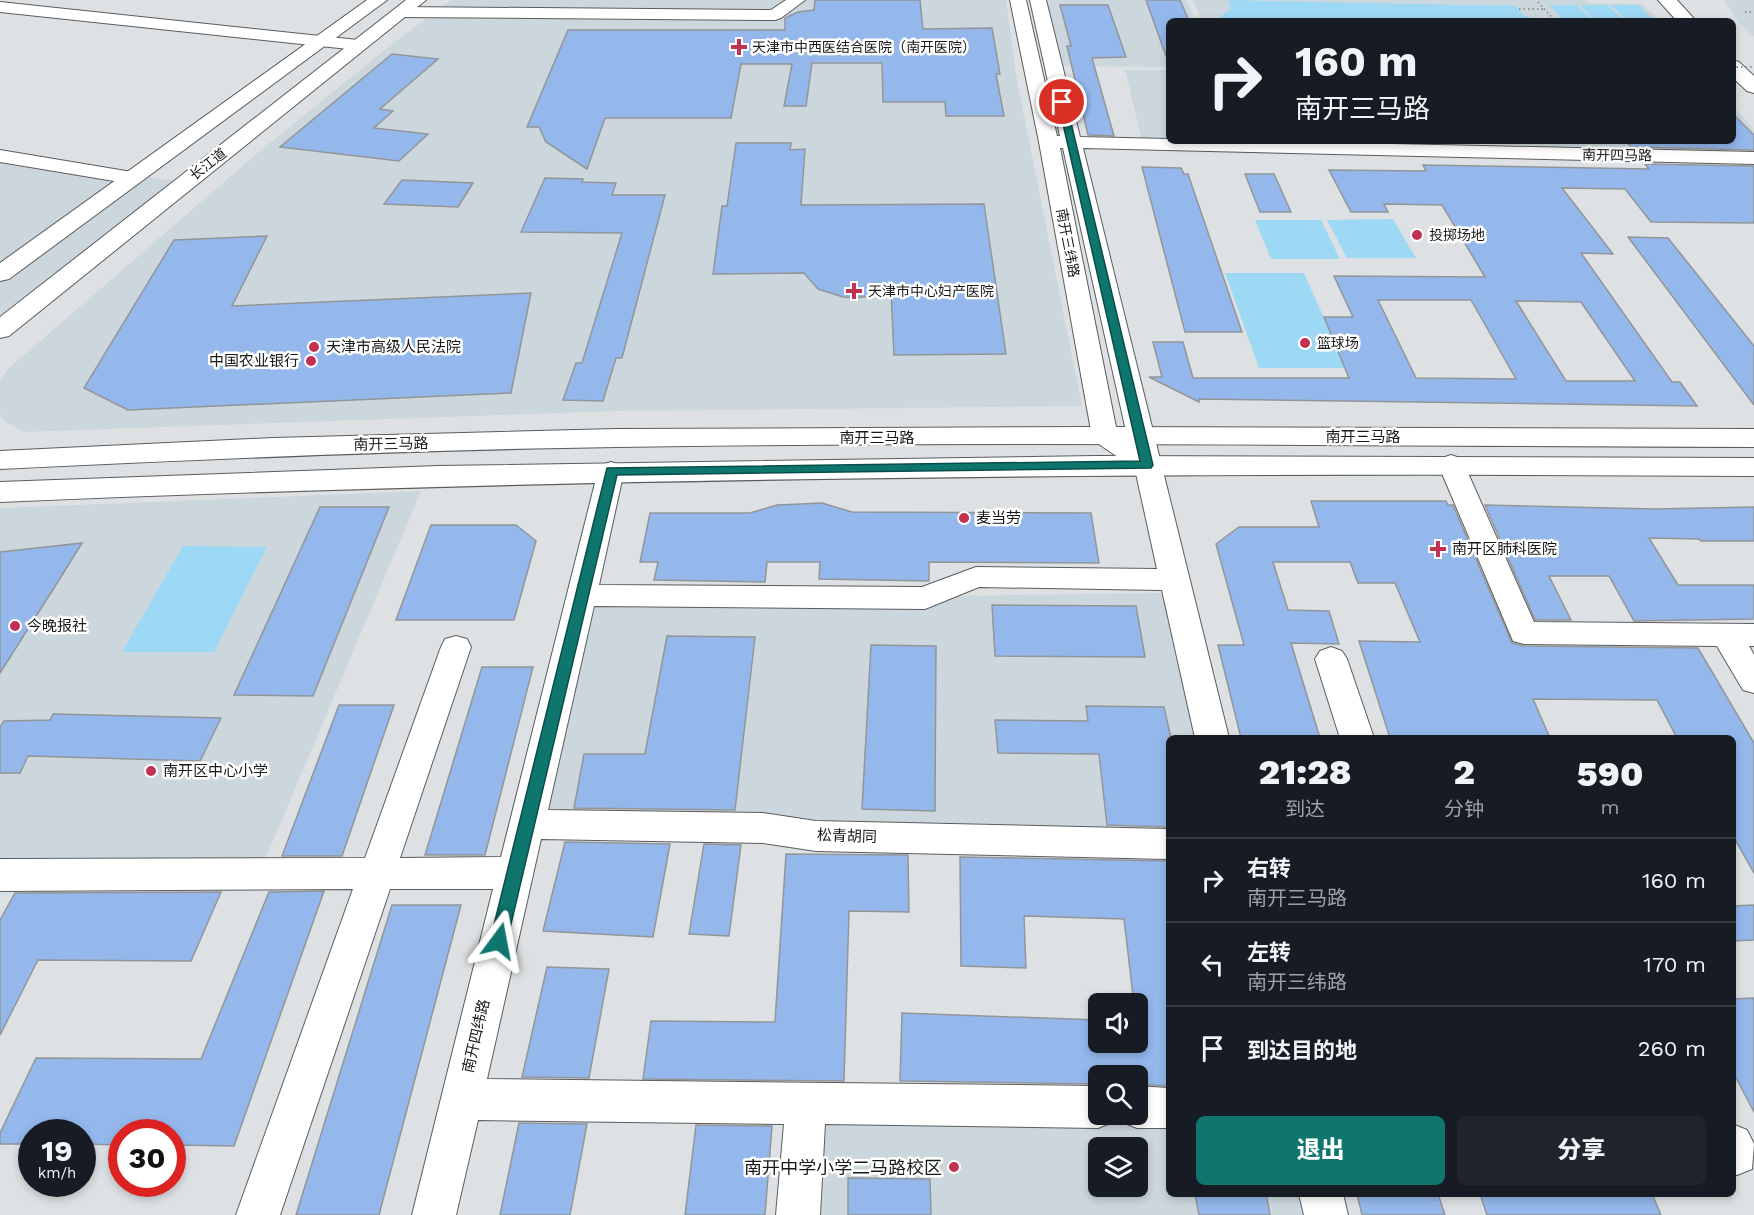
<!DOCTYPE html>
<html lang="zh">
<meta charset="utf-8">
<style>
:root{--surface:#171b24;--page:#20242c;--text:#f1f3f6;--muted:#9ea1a6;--line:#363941;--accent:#0f766e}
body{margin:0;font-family:"Work Sans","Noto Sans SC",sans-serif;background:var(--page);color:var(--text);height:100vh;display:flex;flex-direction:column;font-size:22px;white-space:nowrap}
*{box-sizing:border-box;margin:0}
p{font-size:20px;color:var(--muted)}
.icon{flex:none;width:33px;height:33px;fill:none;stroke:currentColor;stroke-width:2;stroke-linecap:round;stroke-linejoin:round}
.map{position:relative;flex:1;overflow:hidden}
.sheet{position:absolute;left:1166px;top:735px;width:570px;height:462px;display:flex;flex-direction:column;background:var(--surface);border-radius:9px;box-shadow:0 3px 9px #0003}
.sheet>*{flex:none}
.banner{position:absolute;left:1166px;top:18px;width:570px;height:126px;border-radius:9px;box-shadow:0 3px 9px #0003;background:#171b24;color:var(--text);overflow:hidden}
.tools{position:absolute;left:1088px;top:993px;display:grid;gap:12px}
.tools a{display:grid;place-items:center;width:60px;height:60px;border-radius:9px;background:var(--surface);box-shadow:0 3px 9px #0003;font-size:30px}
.speed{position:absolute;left:18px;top:1119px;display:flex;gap:12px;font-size:30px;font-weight:700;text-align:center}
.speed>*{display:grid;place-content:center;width:78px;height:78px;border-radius:50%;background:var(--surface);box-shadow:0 3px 9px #0003;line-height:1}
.speed small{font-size:15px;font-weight:400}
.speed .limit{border:9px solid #d22;background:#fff;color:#111}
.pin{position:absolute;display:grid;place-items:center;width:51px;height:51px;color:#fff;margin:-26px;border:3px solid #fff;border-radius:50%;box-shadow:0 2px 6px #0007}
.me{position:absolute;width:66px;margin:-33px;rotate:13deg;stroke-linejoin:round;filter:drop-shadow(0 0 4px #0008)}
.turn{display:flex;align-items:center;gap:21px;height:126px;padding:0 30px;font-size:27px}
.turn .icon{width:78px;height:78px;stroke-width:2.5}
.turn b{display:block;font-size:42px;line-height:51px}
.eta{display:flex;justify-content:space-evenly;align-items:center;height:102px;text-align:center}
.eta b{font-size:36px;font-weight:800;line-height:42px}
.button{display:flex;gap:12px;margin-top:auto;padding:12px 30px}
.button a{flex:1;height:69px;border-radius:9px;background:var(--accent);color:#fff;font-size:24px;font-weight:800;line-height:69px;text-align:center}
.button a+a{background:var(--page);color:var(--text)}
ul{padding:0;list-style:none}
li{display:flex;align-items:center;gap:18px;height:84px;padding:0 30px;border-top:2px solid var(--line)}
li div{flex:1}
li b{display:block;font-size:22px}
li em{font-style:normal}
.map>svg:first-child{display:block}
.built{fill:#ccd7dd;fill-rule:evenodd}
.green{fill:#9dd8f4}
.building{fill:#94b8ec;stroke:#939598;stroke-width:1.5;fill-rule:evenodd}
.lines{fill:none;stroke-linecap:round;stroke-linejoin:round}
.minor-casing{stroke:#5a5c5e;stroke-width:2}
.major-casing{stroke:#5a5c5e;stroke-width:2}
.path{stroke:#919395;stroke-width:2;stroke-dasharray:1.5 3;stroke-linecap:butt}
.minor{fill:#fff;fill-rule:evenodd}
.major{fill:#fff;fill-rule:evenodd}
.path-bridge{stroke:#919395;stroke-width:2;stroke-dasharray:1.5 3;stroke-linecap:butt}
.route{fill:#0f766e;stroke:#0a4d48;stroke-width:1.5}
.poi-dot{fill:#c13152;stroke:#fff;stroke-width:2}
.labels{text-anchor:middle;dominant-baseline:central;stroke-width:5;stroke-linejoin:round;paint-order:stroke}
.far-poi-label{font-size:14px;fill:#171819;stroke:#fff;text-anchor:start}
.far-street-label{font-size:14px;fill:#171819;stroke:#fff}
.poi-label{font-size:15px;fill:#171819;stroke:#fff;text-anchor:start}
.street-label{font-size:15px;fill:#171819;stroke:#fff}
.near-poi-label{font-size:18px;fill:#171819;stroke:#fff;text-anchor:end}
</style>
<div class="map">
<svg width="1754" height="1215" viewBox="0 0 1754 1215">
<rect width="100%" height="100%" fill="#dee1e3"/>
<path class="built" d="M451,0H1006L1017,81L1082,406L617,411L24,432L4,421L0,414V380L9,368L261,150L396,41Z
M1045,0H1187L1195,21H1168V67L1062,66Z
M1193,0H1586L1589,3L1642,4L1661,21H1202Z
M1724,0H1754V37L1739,23Z
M1125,70H1168V140H1142Z
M1733,106L1754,129V148L1508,145L1486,141H1732Z
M0,154L175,181L0,315Z
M421,491L262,867L0,868V508Z
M1162,593L1194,738H1168V830L544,812L597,601Z
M813,1117L1168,1126V1194H1298L1303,1215H806ZM1098,1148H1137V1186H1098Z"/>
<path class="green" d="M1228,0L1516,6L1523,15L1539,21H1214L1231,9Z
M1549,5H1577L1593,21H1565Z
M1580,5H1607L1624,21H1596Z
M1611,5H1638L1655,21H1627Z
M1393,219L1416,258H1347L1327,220Z
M1255,220H1321L1340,259H1271Z
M1225,273H1304L1346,368H1259Z
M183,546L267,547L214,652H122Z"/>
<path class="building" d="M815,0H920L923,29L992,28L1000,74H996L1004,116H946L945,102H883L882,63H812L806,106H784L792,64H741L731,118H605L587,169L546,142L539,127H527L568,30H785V18L798,12L814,10Z
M1146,0H1180L1189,21H1168V56H1166Z
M1060,5H1108L1126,57L1092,58L1114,136L1088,135L1067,46H1071Z
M392,54L438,59L380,109L393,111L374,128L428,134L399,161L280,147Z
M1732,113L1754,135V150L1631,147L1626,141H1732Z
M736,143H791L790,150L805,149L801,205L984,204L1006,354L894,355L891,292L857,298L843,297L818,289L804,273L713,274L722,206H727Z
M1645,164L1754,166V223L1651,222L1625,189L1562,188L1613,254L1581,253L1672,382H1680L1697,406L1199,399V402L1149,377H1162L1153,342H1183L1193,378H1349L1324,317H1353L1334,276L1485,277L1442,205L1384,204L1388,212H1351L1329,170L1426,171L1423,165L1649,169ZM1378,300H1471L1516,379L1416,378ZM1516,301L1581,302L1635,381H1566Z
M1142,167L1181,168L1184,174H1188L1242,332H1185Z
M1245,174H1274L1291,212H1260Z
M545,178L583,179L582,182L616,183L612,195H665L622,358H616L603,401L563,400L576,363H582L622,233L521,232Z
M402,180L473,183L458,207L384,204Z
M267,236L232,306L531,293L511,393L128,410L84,388L174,240Z
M1628,237L1668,238L1754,346V405Z
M1311,501H1446L1448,505H1453L1512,643L1524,646L1698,648L1754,743V873L1732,834V738H1677L1657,700L1533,699L1550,738H1390L1359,641L1420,642L1395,583H1358L1350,562H1273L1288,610L1329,611L1339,644L1291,643L1320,738H1241L1218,645H1244L1216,544L1239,527H1319Z
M822,503L852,512L1091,513L1099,563L929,562V581L819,579L820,562H767L765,582L654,580L658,562H640L650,513H750L777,505Z
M1485,505L1654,509L1754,507V541H1701L1699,539L1649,538L1678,585H1754V619L1634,621L1609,576H1549L1571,620H1535Z
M320,507H389L313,696L234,695Z
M431,525H516L536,541L514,620H396Z
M82,543L59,580L0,673V552Z
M992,605L1136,606L1145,657L995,656Z
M667,636L755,637L735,810L574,808L584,754H645Z
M871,645L936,646L935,811L862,809Z
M482,667H533L485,855H425Z
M339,705H394L342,856H282Z
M1086,706L1164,707L1171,738H1168V827L1107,825L1099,754L998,753L995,720L1088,721Z
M53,714L221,718L200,761L28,756L20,773H0V727L4,721L50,720Z
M565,842L670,844L653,937L543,931Z
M704,844L741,845L729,936L689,934Z
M786,854L908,855L909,912L849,911L844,1081L643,1079L651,1021L775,1022Z
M960,857L1168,861V1086L1137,1084V1076H1098V1084L900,1081L902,1013L1098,1020V1042H1137V1004H1134L1124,919L1024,916L1026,968L961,966Z
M324,891L234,1146L172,1145V1132H122V1145L82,1144V1132H32V1144H0V1133L36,1058L201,1059L269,892Z
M221,892L191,961L38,960L0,1035V920L15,893Z
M392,905H461L379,1215H296Z
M1754,905V940L1732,941V906Z
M547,967L609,969L589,1078L522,1077Z
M1754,998V1112L1732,1070V999Z
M519,1123L587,1124L570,1215H500Z
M696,1125L772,1126L765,1215H685Z
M848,1178L930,1179L931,1215H848Z
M1195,1194H1266L1270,1215H1199Z
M1357,1194H1438L1445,1215H1362Z
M1480,1194H1652L1661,1215H1487Z"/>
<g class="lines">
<g class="minor-casing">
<path id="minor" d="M786,0H805L781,18L775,20L401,17L393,12L401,7L771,10Z
M1010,0H1026L1057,136H1060L1030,0H1046L1080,137L1168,139V141H1263L1754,152V164L1083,148L1229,738H1195L1162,590L979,587L925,609L594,606L548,810L763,813L816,821L1168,829V859L816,851L763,843L541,839L487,1079L1098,1086V1114H1116L1113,1122L1098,1128L825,1124L820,1215H776L784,1124L478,1120L456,1215H412L493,889H390L280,1215H236L353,889L0,891V859L365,858L441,647L445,639L456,636L467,639L471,647L400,858L501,857L598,471L602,465L611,462L620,465L624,471L599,585L922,587L976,567L1157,569L1135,469L1096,442L1092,436L1039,142ZM1060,148H1063L1128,440L1117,432Z
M0,2L358,40L364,41L367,45L364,49L358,50L0,12Z
M0,150L132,172L139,174L142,178L139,182L132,184L0,162Z
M1451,455L1460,458L1464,464L1534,622L1754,624V646H1749L1754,655V693L1743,690L1717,646L1524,644L1513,641L1438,464L1442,458Z
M1331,647L1342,651L1347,659L1374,738H1340L1315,659L1320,651Z
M1137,1086L1168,1088V1128H1137L1122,1122L1119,1114H1137Z
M1732,1124L1747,1130L1754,1144L1752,1169L1737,1175L1732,1173Z
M1299,1194H1343L1348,1215H1304Z"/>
</g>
<g class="major-casing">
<path id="major" d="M367,0H387L9,279L0,281V263Z
M406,0H426L9,336L0,338V317Z
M1658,0H1677L1696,21H1677Z
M1732,60L1739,62L1754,76V93L1747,91L1732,77Z
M1105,427L1754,429V447C1375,446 996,441 617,447C411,450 205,459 0,469V451L273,438L616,429Z
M1096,456L1754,458V476C1169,472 585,477 0,502V482L438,466Z"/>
</g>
<path class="path" d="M1538,2L1555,21
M1519,9H1544
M1745,12H1754"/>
<use href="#minor" class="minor"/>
<use href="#major" class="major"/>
<path class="path-bridge" d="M1732,67H1754"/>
</g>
<path class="route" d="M1062,99L1066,102L1153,465L1151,468L617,475L507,941L505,947L499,949L493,947L490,941L607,468L1140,461L1058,102Z"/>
<g class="poi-dot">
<path d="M736 38h6v6h6v6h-6v6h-6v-6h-6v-6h6z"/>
<circle cx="1417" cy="235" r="6"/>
<path d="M851 282h6v6h6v6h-6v6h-6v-6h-6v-6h6z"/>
<circle cx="1305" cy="343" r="6"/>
<circle cx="314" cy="347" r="6"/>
<circle cx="311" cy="361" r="6"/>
<circle cx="964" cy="518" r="6"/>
<path d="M1435 540h6v6h6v6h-6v6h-6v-6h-6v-6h6z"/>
<circle cx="15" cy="626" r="6"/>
<circle cx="151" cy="771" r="6"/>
<circle cx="954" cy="1167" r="6"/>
</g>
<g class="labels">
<g class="far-poi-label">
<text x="752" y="47">天津市中西医结合医院（南开医院）</text>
<text x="1429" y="235">投掷场地</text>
<text x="868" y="291">天津市中心妇产医院</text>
<text x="1317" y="343">篮球场</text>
</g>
<g class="far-street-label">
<text transform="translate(1617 155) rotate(1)">南开四马路</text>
<text transform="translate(208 164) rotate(-38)">长江道</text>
<text transform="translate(1068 243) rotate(79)">南开三纬路</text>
</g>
<g class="poi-label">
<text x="326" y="347">天津市高级人民法院</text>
<text x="299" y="361" text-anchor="end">中国农业银行</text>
<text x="976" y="518">麦当劳</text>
<text x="1452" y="549">南开区肺科医院</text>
<text x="27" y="626">今晚报社</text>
<text x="163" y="771">南开区中心小学</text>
</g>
<g class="street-label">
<text x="1363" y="437">南开三马路</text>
<text x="877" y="438">南开三马路</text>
<text transform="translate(391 444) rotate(-1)">南开三马路</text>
<text transform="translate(847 836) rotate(2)">松青胡同</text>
<text transform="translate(476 1036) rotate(-77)">南开四纬路</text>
</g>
<g class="near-poi-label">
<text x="942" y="1167">南开中学小学二马路校区</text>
</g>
</g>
</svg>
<div class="tools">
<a><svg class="icon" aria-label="sound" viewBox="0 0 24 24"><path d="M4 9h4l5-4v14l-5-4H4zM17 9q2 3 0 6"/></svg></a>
<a><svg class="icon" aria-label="search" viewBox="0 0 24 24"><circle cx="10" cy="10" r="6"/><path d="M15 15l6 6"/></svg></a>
<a><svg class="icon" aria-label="layers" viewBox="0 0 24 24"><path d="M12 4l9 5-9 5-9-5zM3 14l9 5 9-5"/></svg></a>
</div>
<div class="speed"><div>19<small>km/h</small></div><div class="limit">30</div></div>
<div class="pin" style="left:1062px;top:102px;background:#d93025"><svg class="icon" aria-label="arrive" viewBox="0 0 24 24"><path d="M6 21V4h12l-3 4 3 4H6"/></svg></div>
<svg class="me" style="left:499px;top:941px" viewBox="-20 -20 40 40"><path d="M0-17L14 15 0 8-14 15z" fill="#0f766e" stroke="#fff" stroke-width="4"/></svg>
<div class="banner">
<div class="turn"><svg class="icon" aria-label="right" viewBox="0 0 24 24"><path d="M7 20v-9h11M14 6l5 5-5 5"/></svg><div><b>160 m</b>南开三马路</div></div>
</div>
<section class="sheet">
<div class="eta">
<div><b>21:28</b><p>到达</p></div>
<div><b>2</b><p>分钟</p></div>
<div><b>590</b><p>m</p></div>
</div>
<ul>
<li><svg class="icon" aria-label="right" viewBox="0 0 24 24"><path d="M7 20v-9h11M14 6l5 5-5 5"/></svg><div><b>右转</b><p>南开三马路</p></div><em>160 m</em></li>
<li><svg class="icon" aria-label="left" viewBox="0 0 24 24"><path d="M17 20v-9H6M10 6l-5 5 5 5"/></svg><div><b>左转</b><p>南开三纬路</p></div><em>170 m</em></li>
<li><svg class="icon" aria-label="arrive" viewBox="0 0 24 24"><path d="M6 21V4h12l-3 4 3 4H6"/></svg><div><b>到达目的地</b></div><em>260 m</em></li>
</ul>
<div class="button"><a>退出</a><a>分享</a></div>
</section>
</div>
